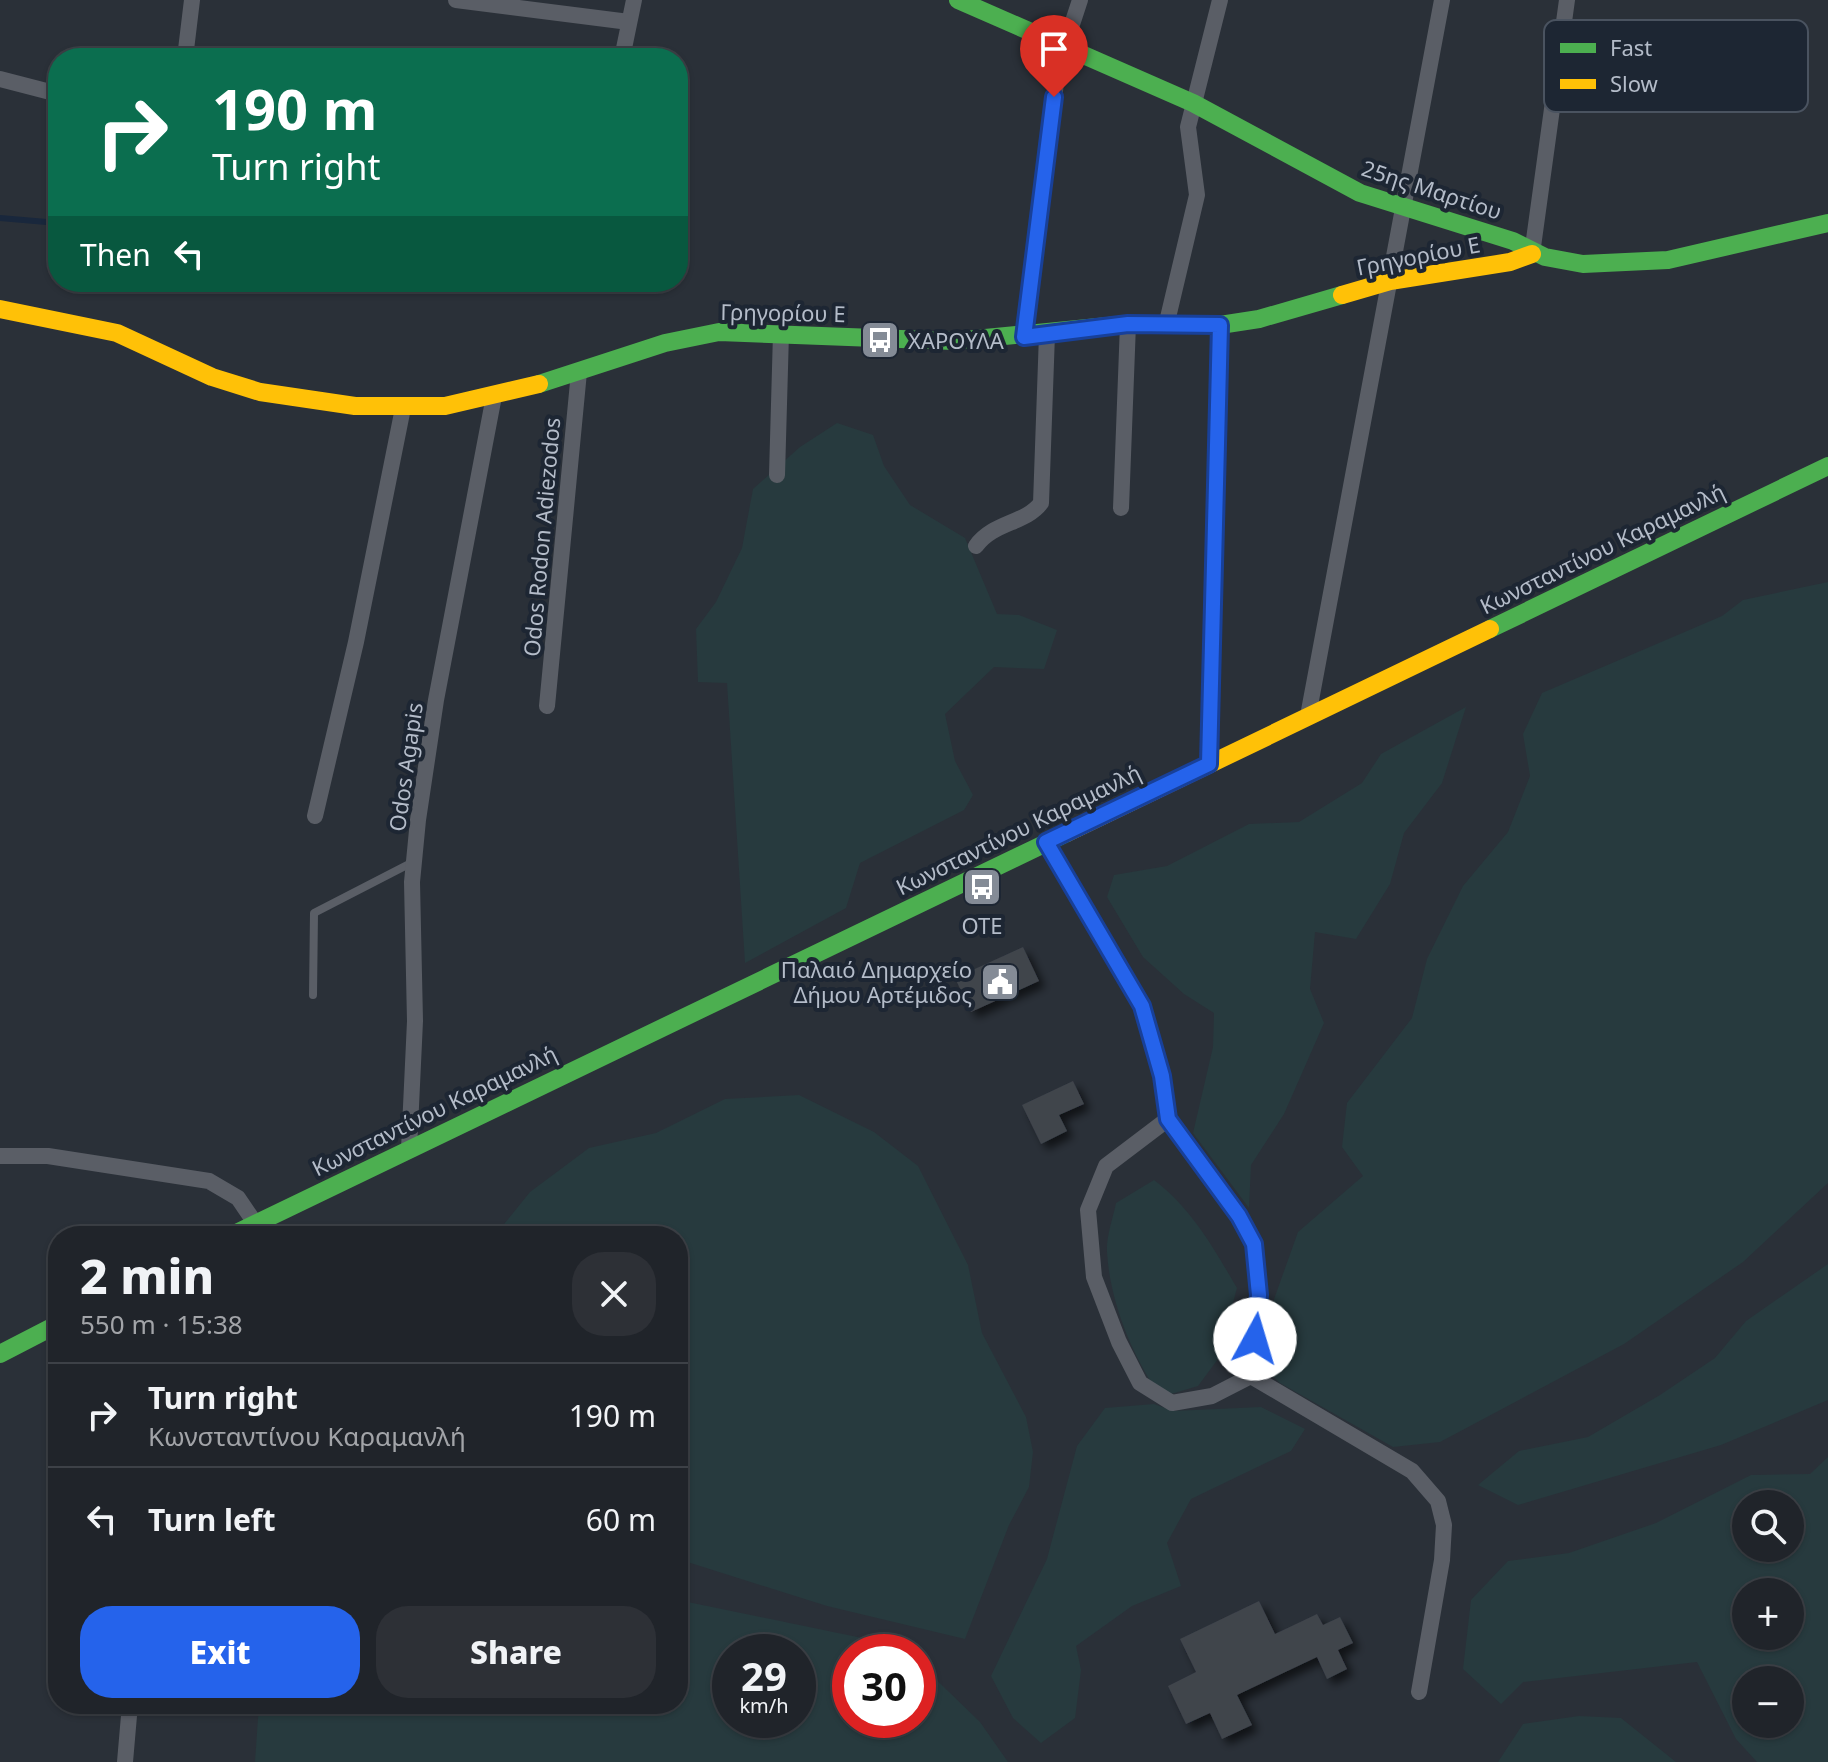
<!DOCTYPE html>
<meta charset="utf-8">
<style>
:root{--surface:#20242a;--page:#2d3036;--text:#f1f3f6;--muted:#a2a4a8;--line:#3d4147;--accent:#2563eb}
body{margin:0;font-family:"Noto Sans",sans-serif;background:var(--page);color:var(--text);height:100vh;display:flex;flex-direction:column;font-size:30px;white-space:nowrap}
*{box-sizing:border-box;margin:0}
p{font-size:26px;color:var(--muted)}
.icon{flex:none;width:44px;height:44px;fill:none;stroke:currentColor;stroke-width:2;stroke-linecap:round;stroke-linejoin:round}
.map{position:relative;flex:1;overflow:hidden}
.side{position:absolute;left:48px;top:1226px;width:640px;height:488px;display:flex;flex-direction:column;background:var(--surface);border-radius:32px;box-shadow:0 2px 6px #0004,0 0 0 2px var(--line)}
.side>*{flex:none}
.banner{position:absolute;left:48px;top:48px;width:640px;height:244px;border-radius:32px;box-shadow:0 2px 6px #0004,0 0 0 2px var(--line);background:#0b6e4f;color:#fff;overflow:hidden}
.tools{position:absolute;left:1732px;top:1490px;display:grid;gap:16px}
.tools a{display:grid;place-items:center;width:72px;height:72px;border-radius:50%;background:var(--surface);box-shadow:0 2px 6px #0004,0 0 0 2px var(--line);font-size:40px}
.speed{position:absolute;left:712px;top:1634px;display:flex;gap:16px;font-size:40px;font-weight:700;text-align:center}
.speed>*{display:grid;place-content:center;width:104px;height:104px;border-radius:50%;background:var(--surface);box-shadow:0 2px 6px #0004,0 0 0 2px var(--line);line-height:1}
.speed small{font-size:20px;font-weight:400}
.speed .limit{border:12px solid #d22;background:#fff;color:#111}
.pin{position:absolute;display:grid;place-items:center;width:68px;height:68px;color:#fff;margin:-82px -34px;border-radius:50% 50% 50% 0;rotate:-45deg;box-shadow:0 0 8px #0007}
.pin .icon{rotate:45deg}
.me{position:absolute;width:88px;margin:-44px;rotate:6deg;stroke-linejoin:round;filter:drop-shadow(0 0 6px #0008)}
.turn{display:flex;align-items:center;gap:28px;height:168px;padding:0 32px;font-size:36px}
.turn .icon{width:104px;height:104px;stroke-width:2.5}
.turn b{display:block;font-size:56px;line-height:68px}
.then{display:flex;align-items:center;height:76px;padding:0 32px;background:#0003;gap:16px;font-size:30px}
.round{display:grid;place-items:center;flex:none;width:84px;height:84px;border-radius:32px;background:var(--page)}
.summary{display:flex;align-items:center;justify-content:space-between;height:136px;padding:0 32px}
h1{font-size:48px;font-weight:800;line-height:60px}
.button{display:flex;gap:16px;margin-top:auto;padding:16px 32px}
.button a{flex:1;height:92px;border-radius:32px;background:var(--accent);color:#fff;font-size:32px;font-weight:800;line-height:92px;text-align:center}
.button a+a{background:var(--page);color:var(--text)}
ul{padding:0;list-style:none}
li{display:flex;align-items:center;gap:24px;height:104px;padding:0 32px;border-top:2px solid var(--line)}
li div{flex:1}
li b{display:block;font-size:30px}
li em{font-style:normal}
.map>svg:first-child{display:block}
.green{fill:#273a3e;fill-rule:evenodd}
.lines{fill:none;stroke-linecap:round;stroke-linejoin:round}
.stream{stroke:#19273c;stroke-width:6}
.building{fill:#3f444c;filter:url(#shadow)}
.lane{stroke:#5a5e66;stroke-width:8}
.street{stroke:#5a5e66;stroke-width:16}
.fast{stroke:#4caf50;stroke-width:18}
.slow{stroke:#ffc107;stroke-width:18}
.route-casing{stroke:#184099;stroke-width:20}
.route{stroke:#2563eb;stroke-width:14}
.labels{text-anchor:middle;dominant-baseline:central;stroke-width:8;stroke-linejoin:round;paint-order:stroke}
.street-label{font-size:22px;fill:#b4bcc9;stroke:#1d2633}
.poi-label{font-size:22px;fill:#b4bcc9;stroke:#1d2633;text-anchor:start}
.key{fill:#1d2633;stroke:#4a5360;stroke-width:2}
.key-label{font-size:22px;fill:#b4bcc9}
</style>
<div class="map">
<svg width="1828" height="1762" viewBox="0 0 1828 1762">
<defs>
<filter id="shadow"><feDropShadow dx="6" dy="6" stdDeviation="4" flood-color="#0009"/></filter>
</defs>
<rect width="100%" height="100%" fill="#2a3038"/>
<path class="green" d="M837,423L873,435L884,466L910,505L965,538L997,614L1019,615L1057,630L1044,669L994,667L945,714L955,761L973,795L964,810L860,863L846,908L745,963L727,683L698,682L696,629L716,602L742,548L753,489L800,447Z
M1828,582V1183L1743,1262L1624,1344L1440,1442L1393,1447L1280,1383L1253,1358L1298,1232L1363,1176L1342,1147L1347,1103L1412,1018L1427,959L1463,886L1508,832L1530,776L1523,734L1542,693L1722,616L1743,600Z
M1466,707L1442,783L1404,833L1390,884L1356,939L1315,932L1310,989L1324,1023L1284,1114L1251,1165L1249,1208L1193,1133L1213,1047L1214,1013L1184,994L1143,957L1107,897L1114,875L1167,866L1249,824L1299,822L1362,783L1381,754Z
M799,1095L874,1132L918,1166L968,1265L982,1333L1026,1417L1033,1452L1029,1487L1009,1525L965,1639L827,1606L678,1559V1236H482L500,1229L530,1192L589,1148L656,1133L725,1099Z
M1154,1180C1192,1209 1213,1247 1237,1288L1218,1359L1198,1386L1161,1397C1132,1356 1110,1302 1107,1252C1106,1237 1113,1218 1116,1203Z
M1828,1264V1400L1721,1445L1518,1505L1478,1485L1519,1451L1588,1437L1660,1395L1715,1358L1746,1321Z
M1154,1404L1173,1411L1261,1407L1305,1429L1291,1451L1191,1499L1167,1543L1181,1586L1132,1606L1076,1646L1081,1670L1075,1718L1041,1743L1013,1718L991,1676L1047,1559L1077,1446L1105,1408Z
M1828,1457V1762H1757L1736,1739L1697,1662L1523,1682L1501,1704L1463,1669L1471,1600L1508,1561L1569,1553L1656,1523L1751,1475L1810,1474ZM1746,1504H1790V1548H1746ZM1746,1592H1790V1636H1746ZM1746,1680H1790V1724H1746Z
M678,1600L891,1644L903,1652H850V1720H918V1662L980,1722L1008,1762H255L259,1704H678ZM798,1652V1720H730V1652Z
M1579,1716L1621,1718L1676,1762H1498L1523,1724Z"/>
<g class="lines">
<path class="stream" d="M0,218L58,223"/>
</g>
<path class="building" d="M1023,947L1039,981L971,1012L955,978Z
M1073,1081L1084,1104L1059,1115L1067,1131L1041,1144L1022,1105Z
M1259,1601L1275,1634L1317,1614L1323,1625L1340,1617L1353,1643L1338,1650L1347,1669L1327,1679L1317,1657L1237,1695L1252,1725L1222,1739L1210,1713L1186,1724L1168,1686L1196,1672L1180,1639Z"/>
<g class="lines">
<path class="lane" d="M313,995L314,913L413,862"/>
<path class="street" d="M456,0L629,22
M185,58L192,0
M622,58L634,0
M0,79L58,94
M1532,254L1567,0
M1166,326L1197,195L1188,127L1220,0
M1024,337L1058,67L1080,0
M777,475L781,333
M1121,508L1128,324
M976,546C993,522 1025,524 1041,503L1047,334
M547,706L579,372
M1308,716L1442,0
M1209,764L1220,325
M315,816L356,642L403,408
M1046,842L1142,1006L1162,1076L1168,1119L1239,1216L1254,1244L1259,1295L1251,1376L1212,1396L1172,1403L1140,1383L1119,1342L1094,1277L1088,1210L1106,1166L1168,1119
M409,1149L415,1021L412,882L418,820L436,700L494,396
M0,1156H48L209,1181L238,1198L255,1223
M1251,1376L1412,1471L1438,1501L1444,1525L1442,1560L1419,1692
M125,1762L130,1704"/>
<path class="fast" d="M958,0L1193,103L1360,193L1513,241L1545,257L1583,264L1668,260L1828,223
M539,384L665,343L719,332L954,341L1128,324L1220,325L1259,319L1342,295
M1490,629L1828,466
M230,1236L1067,833
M0,1354L58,1324"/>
<path class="slow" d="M1342,295L1390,281L1510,262L1532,254
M0,309L117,333L212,377L260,392L355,406H445L539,384
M1067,833L1490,629"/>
</g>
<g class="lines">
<g class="route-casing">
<path id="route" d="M1054,97L1024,337L1128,324L1220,325L1209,764L1046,842L1142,1006L1162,1076L1168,1119L1239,1216L1254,1244L1259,1295L1255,1339"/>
</g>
<use href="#route" class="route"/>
</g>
<defs>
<g id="bus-square" transform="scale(2)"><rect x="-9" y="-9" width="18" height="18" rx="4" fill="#848b96" stroke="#1d2633"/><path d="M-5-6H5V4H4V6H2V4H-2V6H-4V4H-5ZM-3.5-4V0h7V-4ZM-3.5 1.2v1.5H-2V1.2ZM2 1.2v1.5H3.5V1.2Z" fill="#fff"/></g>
<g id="civic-square" transform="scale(2)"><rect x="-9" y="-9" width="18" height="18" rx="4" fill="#848b96" stroke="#1d2633"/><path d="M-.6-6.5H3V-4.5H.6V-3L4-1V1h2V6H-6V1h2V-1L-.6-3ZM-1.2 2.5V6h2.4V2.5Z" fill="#fff"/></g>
</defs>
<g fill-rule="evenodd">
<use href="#bus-square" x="880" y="340"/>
<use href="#bus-square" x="982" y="887"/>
<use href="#civic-square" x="1000" y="982"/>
</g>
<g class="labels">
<g class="street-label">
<text transform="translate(1432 189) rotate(18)">25ης Μαρτίου</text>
<text transform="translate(1418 255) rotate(-11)">Γρηγορίου Ε</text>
<text transform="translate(783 312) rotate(1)">Γρηγορίου Ε</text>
<text transform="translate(541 537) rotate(-85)">Odos Rodon Adiezodos</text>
<text transform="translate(1602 548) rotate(-26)">Κωνσταντίνου Καραμανλή</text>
<text transform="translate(405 767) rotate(-82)">Odos Agapis</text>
<text transform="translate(1018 829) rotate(-26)">Κωνσταντίνου Καραμανλή</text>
<text transform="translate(434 1110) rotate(-26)">Κωνσταντίνου Καραμανλή</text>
</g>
<g class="poi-label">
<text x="908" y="340">ΧΑΡΟΥΛΑ</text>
<text x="982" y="925" text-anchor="middle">ΟΤΕ</text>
<text x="972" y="969" text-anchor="end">Παλαιό Δημαρχείο<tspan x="972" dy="25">Δήμου Αρτέμιδος</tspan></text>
</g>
</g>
<rect x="1544" y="20" width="264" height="92" rx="12" class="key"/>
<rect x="1560" y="43" width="36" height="10" fill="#4caf50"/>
<rect x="1560" y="79" width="36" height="10" fill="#ffc107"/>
<g class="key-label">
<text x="1610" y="56">Fast</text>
<text x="1610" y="92">Slow</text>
</g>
</svg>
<div class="tools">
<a><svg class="icon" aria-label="search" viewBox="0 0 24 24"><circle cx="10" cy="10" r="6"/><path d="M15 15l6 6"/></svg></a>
<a>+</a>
<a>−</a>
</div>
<div class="speed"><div>29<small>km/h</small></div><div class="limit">30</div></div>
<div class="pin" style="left:1054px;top:97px;background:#d93025"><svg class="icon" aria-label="arrive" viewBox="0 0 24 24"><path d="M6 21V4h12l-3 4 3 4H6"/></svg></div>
<svg class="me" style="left:1255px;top:1339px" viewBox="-20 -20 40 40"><circle r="19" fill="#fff"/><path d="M0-13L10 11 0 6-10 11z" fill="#2563eb"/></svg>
<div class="banner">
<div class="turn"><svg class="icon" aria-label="right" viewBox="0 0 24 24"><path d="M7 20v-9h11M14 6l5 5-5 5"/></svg><div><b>190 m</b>Turn right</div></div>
<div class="then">Then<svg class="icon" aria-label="left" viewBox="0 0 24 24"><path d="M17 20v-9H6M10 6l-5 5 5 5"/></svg></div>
</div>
<section class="side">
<div class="summary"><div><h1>2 min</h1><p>550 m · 15:38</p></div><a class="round"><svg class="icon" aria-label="close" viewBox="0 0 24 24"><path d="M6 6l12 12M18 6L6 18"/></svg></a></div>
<ul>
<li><svg class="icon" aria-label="right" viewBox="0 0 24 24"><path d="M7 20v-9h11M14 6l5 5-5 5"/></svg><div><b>Turn right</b><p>Κωνσταντίνου Καραμανλή</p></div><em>190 m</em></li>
<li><svg class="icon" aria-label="left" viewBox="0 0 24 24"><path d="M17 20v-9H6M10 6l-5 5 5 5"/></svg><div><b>Turn left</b></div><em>60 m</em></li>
</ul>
<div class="button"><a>Exit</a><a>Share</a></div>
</section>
</div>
